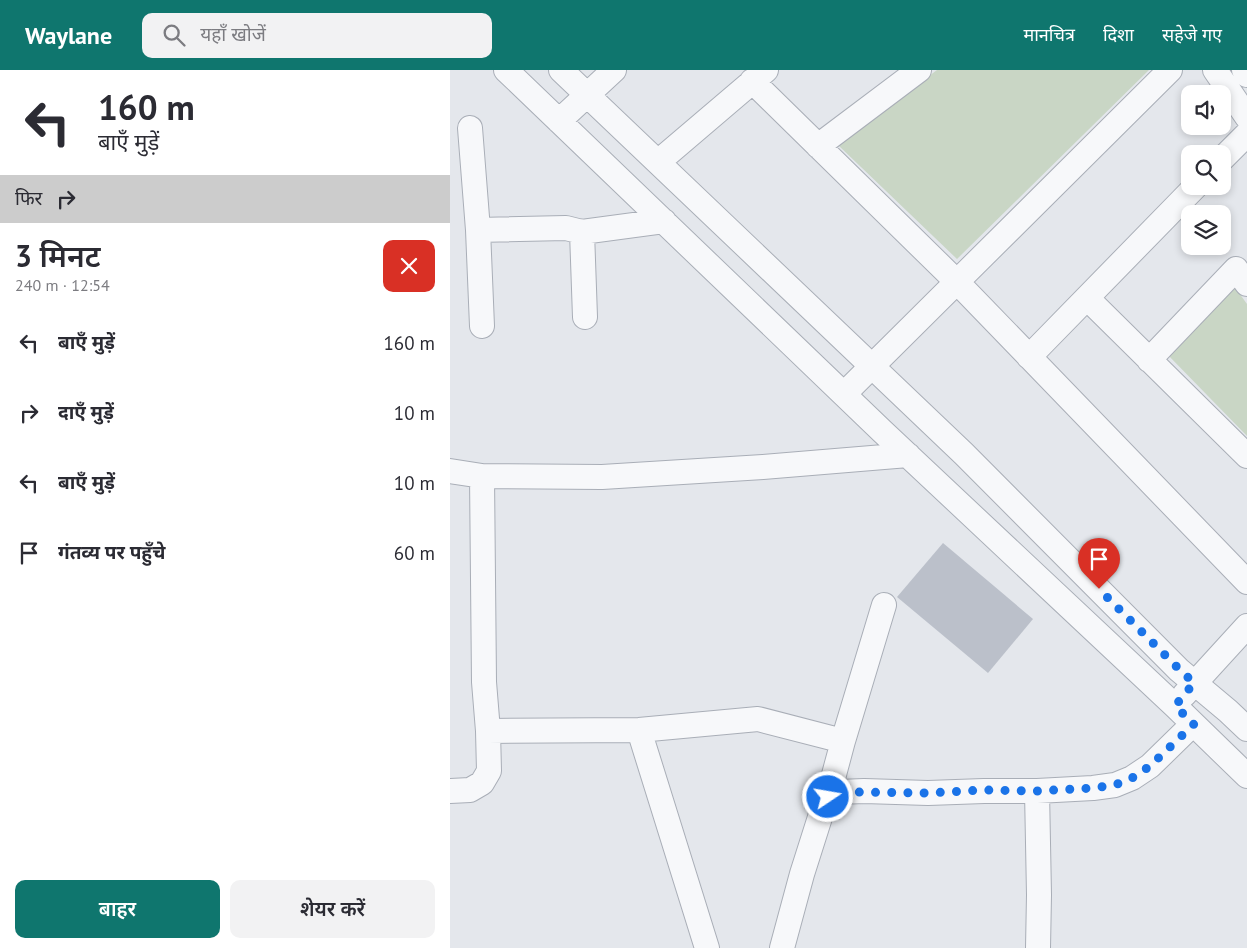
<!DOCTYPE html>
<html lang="hi">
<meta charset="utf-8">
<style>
:root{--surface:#fff;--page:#f2f2f3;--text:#2b2b33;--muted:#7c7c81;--accent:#0f766e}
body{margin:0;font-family:"PT Sans","Noto Sans Devanagari",sans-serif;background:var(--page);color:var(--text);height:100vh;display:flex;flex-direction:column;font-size:19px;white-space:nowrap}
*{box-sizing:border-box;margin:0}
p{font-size:16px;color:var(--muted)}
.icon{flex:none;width:28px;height:28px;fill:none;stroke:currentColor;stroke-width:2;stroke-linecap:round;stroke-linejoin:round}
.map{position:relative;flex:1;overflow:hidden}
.details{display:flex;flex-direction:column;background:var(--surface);width:450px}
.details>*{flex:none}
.top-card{background:#fff;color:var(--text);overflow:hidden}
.controls{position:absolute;left:731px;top:15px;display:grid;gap:10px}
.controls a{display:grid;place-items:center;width:50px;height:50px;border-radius:10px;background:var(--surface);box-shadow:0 2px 8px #0003;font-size:25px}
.pin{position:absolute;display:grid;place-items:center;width:42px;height:42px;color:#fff;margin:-51px -21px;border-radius:50% 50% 50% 0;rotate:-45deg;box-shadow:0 0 5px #0007}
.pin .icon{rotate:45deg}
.me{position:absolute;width:55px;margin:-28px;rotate:78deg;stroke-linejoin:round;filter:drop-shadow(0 0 4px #0008)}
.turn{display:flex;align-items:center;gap:18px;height:105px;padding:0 15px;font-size:22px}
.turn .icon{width:65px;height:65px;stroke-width:2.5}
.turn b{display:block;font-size:35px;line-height:42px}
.then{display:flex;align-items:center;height:48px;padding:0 15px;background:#0003;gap:10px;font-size:19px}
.round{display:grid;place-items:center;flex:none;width:52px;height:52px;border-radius:10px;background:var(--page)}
.summary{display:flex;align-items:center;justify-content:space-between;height:85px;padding:0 15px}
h1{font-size:30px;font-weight:600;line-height:38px}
.cta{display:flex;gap:10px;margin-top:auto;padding:10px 15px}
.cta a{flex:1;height:58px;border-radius:10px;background:var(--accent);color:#fff;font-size:20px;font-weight:600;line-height:58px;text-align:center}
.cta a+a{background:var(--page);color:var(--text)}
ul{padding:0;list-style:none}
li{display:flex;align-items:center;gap:15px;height:70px;padding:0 15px}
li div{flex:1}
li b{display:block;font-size:19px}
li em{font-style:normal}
header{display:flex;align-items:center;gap:30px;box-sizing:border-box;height:70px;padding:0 25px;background:var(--accent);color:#fff}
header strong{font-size:24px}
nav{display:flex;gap:28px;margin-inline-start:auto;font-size:18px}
.search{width:350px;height:45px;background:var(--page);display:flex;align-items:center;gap:12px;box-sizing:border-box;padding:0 18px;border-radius:10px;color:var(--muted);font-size:19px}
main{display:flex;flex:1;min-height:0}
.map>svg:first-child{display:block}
.green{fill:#c9d6c5}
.building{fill:#bbc0ca}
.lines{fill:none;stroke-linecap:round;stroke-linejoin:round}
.minor-casing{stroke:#a9aeb7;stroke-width:26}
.minor{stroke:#f7f8fa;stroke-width:24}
.route{stroke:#1a73e8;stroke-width:9;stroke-dasharray:0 16.2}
</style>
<header>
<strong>Waylane</strong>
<div class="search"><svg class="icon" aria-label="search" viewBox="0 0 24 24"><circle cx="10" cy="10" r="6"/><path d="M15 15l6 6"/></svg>यहाँ खोजें</div>
<nav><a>मानचित्र</a><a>दिशा</a><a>सहेजे गए</a></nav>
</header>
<main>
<section class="details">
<div class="top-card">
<div class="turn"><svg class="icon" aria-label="left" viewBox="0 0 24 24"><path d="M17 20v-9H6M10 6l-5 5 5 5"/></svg><div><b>160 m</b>बाएँ मुड़ें</div></div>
<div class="then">फिर<svg class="icon" aria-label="right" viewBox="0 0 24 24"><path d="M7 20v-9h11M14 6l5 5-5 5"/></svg></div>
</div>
<div class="summary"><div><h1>3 मिनट</h1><p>240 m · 12:54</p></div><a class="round" style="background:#d93025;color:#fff"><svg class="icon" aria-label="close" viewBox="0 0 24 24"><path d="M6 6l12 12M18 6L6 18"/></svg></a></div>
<ul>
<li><svg class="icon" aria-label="left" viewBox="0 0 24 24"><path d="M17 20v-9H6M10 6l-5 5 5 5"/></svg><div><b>बाएँ मुड़ें</b></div><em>160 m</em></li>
<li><svg class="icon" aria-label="right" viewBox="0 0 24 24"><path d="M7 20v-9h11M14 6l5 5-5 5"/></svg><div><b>दाएँ मुड़ें</b></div><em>10 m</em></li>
<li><svg class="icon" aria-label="left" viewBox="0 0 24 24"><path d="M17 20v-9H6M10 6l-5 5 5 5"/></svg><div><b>बाएँ मुड़ें</b></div><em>10 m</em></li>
<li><svg class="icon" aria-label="arrive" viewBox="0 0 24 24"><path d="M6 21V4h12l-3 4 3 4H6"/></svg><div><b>गंतव्य पर पहुँचे</b></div><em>60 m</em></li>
</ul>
<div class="cta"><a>बाहर</a><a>शेयर करें</a></div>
</section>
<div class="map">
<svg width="797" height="878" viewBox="0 0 797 878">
<rect width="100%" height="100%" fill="#e4e7ec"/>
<path class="green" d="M487,0H699L507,189L388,75Z
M784,216L797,234V366L716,283Z"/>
<path class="building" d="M493,473L583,549L538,603L447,527Z"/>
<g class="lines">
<g class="minor-casing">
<path id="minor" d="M56,0L433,362L725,636L797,706
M111,0L514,384L729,600L778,641L797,659
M765,0L797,47
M794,0L797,5
M302,11L507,212L797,512
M109,51L164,0
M20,58L28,160L32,256
M368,76L469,0
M772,89L797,64
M208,92L316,0
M28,160L116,158L132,162L214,151
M132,162L135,247
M637,228L797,386
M579,287L746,116
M699,290L786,199L797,214
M394,324L720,0
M0,401L32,406L152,407L313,397L458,385
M32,406L34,612L38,661L189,660L308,649L393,671L378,727
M734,625L797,556
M189,660L257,878
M393,671L434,535
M0,721L20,720L32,713L39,701L38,661
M587,721L589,825L588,878
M332,878L352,804L372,741L378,727L389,722L414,721L478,723L534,721H587L643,718L665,715L682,708L700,696L743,654"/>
</g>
<use href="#minor" class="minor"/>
</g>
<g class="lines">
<path class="route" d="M378,727L389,722H401L478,723L534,720L587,721L643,718L665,715L682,708L700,696L744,654L725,636L744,613L730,600L649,519"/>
</g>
</svg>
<div class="controls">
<a><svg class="icon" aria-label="sound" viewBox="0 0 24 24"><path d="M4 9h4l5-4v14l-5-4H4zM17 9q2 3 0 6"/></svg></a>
<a><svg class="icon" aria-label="search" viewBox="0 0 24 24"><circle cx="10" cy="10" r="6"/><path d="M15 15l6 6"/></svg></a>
<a><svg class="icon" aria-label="layers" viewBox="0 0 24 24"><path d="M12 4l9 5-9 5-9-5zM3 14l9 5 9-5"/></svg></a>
</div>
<div class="pin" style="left:649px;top:519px;background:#d93025"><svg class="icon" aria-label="arrive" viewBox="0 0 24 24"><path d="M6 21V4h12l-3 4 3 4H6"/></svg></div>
<svg class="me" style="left:378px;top:727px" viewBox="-20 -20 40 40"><circle r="17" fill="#1a73e8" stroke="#fff" stroke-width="3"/><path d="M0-11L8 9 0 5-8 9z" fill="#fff"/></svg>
</div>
</main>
